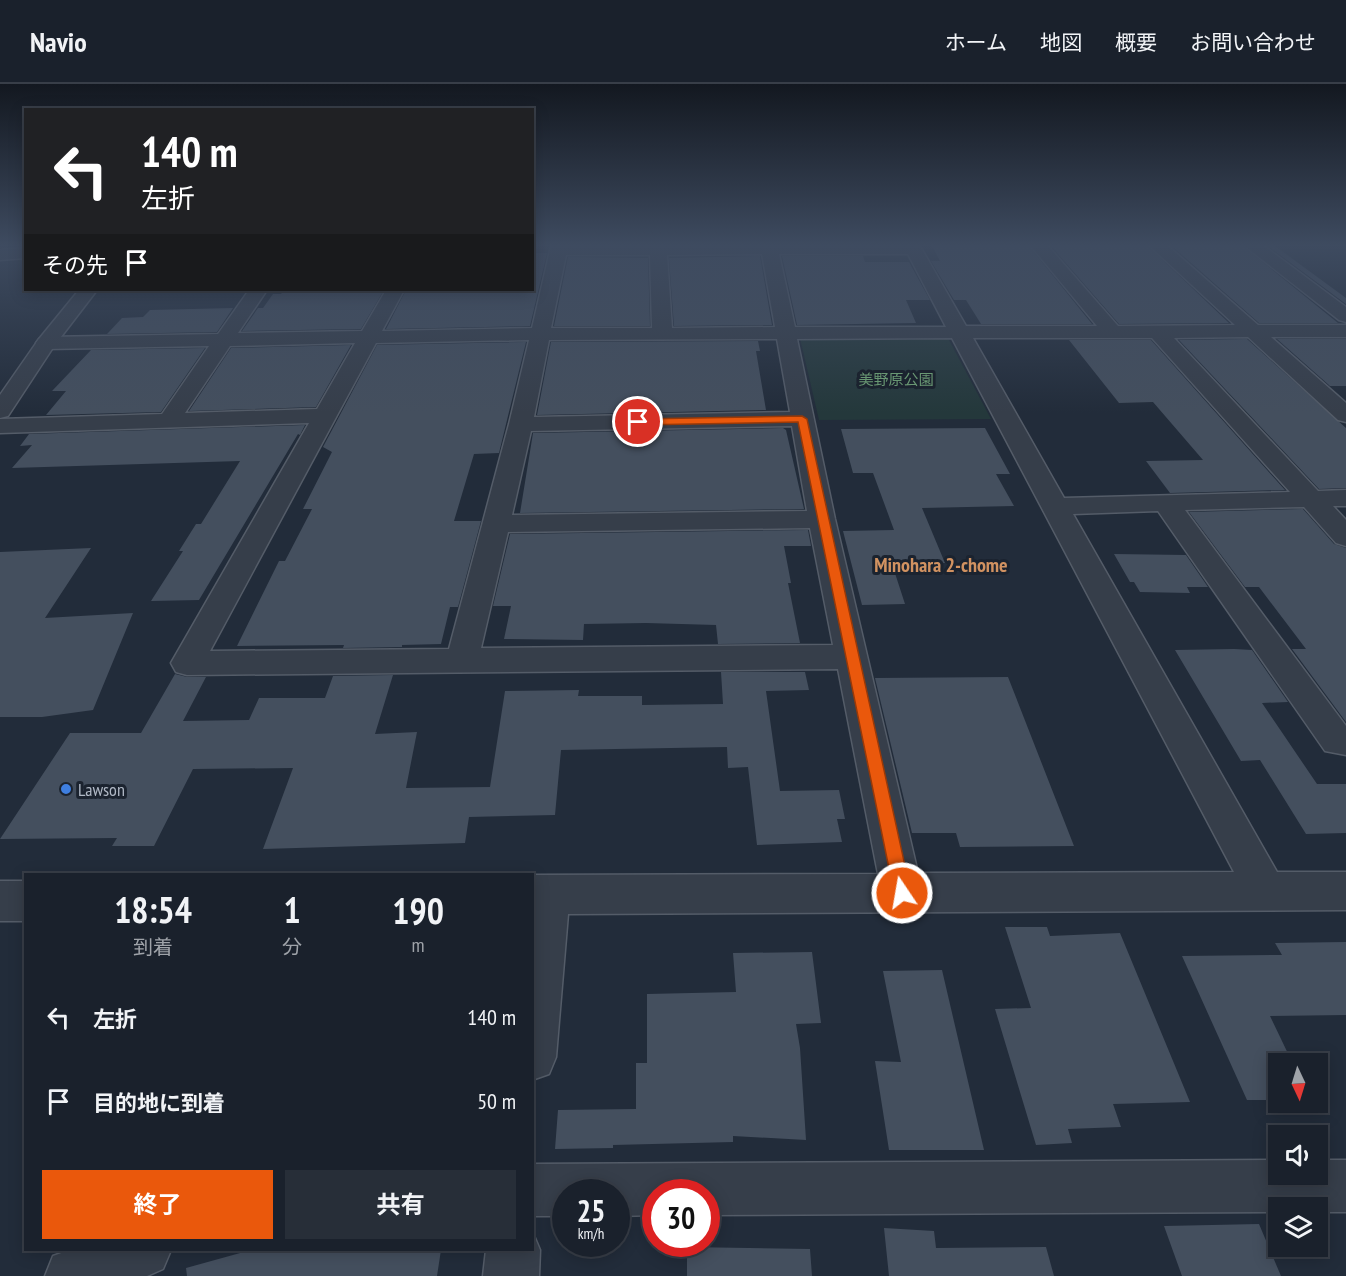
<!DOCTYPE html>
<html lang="ja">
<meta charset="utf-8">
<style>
:root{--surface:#1a212c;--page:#272e38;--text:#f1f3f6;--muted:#9fa3a9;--line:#383e48;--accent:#ea580c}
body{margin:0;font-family:"PT Sans Narrow","Noto Sans JP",sans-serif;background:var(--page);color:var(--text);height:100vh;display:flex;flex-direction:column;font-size:22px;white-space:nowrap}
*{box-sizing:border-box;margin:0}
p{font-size:20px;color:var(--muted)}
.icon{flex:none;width:33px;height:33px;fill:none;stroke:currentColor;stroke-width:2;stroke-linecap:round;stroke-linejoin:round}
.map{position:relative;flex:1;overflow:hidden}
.sheet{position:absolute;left:24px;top:789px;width:510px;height:378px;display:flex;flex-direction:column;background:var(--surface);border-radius:0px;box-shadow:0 3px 15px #0003,0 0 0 2px var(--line)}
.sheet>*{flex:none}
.top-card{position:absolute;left:24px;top:24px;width:510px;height:183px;border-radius:0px;box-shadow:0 3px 15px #0003,0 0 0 2px var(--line);background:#202124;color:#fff;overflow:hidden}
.needle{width:39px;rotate:176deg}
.tools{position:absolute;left:1268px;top:969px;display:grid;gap:12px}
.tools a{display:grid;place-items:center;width:60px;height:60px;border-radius:0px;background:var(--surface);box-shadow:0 3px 15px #0003,0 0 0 2px var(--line);font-size:30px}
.speed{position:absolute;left:552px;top:1095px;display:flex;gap:12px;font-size:30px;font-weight:700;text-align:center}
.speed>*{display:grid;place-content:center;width:78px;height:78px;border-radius:50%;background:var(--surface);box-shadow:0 3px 15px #0003,0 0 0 2px var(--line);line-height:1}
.speed small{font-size:15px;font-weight:400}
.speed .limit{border:9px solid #d22;background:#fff;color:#111}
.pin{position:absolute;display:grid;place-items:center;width:51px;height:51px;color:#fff;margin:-26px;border:3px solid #fff;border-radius:50%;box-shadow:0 2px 6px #0007}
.me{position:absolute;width:66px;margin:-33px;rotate:348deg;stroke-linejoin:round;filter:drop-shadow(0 0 4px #0008)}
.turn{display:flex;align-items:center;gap:21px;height:126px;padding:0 18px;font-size:27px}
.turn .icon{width:78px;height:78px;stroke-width:2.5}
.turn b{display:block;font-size:42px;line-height:51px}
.then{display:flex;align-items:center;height:57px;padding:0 18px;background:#0003;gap:12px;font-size:22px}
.eta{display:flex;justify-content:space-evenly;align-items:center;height:102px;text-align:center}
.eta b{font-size:36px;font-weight:700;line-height:42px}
.action{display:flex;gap:12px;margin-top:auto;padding:12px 18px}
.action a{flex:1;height:69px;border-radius:0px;background:var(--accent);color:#fff;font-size:24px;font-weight:700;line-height:69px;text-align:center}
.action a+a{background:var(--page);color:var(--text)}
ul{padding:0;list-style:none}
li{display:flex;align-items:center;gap:18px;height:84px;padding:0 18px}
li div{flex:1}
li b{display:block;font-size:22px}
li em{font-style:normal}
header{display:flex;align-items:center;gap:36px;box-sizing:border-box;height:84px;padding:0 30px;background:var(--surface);border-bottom:2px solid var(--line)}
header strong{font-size:28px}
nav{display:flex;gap:33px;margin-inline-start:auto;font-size:21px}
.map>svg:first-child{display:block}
.green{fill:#24383b}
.building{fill:#444f5e}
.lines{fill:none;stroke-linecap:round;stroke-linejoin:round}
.minor-casing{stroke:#545c68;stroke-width:3}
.tertiary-casing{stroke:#545c68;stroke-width:3}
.minor{fill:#363e4a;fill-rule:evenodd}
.tertiary{fill:#363e4a;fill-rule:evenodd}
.route{fill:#ea580c;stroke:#983908;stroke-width:1.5}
.shop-dot{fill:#3f7fe0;stroke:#1b232f;stroke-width:2}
.labels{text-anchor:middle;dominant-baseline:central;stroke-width:6;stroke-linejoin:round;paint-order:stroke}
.far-park-label{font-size:15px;fill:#699773;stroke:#1b232f}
.poi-label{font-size:18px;fill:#b1b9c6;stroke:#1b232f;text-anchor:start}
.neighbourhood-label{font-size:20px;font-weight:bold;fill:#d19261;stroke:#1b232f}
</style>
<header>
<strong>Navio</strong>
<nav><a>ホーム</a><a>地図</a><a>概要</a><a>お問い合わせ</a></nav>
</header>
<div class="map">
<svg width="1346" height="1192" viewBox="0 0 1346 1192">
<rect width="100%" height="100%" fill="#222c3a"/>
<path class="green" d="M800,254H948L991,335L819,336Z"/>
<path class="building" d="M932,162H1029L1092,240H981L966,216H954L931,177H940Z
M1051,162H1148L1229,239L1119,240Z
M1172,162H1243L1338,239H1259Z
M1268,162H1275L1346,214V220Z
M532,169H547L530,242L386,245L406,206H532Z
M760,172L772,241L674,242L669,174Z
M782,172H863L865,178H909L930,216H906L916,239L797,241Z
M568,173L648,174L650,242H554Z
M284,206H384L361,245L242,247L258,224H263L273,210H281Z
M233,224L217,248L107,250L122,234L143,233L150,226Z
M1247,255L1346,344V404L1319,405L1179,256Z
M1277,255H1346V302H1330Z
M1069,256H1151L1285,406L1170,409L1146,377L1203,376L1153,318L1119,319Z
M758,257L760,267H756L766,326L537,331L551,258Z
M526,258L499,369L474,370L454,437H481L458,523H450L441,560L402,561V563L343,564L344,561L237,562L279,477H285L312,425H303L332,368L323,363L377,261Z
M351,261L316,323L189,327L231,264Z
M205,264L161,328L46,331L66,307H52L91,266Z
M305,341L300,351L298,350L199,516L151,517L183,467H179L196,440H201L240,377L12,384L32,361L20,362L29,350Z
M783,344L786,346L804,425L520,429L533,349Z
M985,344L1010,390H996L1014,422L922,424L945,479L892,480L905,520L862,521L843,447L894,446L873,389H853L841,345Z
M1303,425L1334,460L1346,464V638L1292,565H1306L1259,503H1245L1189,428Z
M808,446L811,462H784L791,499H788L800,559L718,560L716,541L646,539L584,540L583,556L504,555L511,522H493L510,450Z
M91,464L45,534L133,529L93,626L42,633H0V468Z
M1114,470L1186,471L1208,503H1187L1190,509L1140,508L1134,498H1130Z
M1234,565L1252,566L1288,618L1262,619L1317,700H1346V749L1306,750L1260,676L1241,677L1175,566Z
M721,588H805L809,606L766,607L780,707L839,706L845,735H837L842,758L757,761L748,683L728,684L727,663L561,666L555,731L469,733L465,759L263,765L293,684L193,685L154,762H112L117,754L0,755L70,649H141L175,590L187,593H206L183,637L249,636L259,614H325L333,592L393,591L375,650L417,648L406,704L490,703L505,607L579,606L578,612H642V621L723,620Z
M1008,593L1074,762L960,763L956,749H912L875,594Z
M1005,843H1047L1050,852L1120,849L1190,1018L1113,1020L1121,1043L1068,1045L1072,1059L1036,1061L995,925L1031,924Z
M1346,858V931L1270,932L1293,980H1278V1016H1247L1182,872L1282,871L1275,859Z
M812,868L821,939L796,940L800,964L806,1056L733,1052V1058L613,1061V1064L555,1065L558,1026L636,1025V979H647V910L736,908L733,869Z
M942,886L984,1066H889L875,977L901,978L883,887Z
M1259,1140L1281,1192H1182L1164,1142Z
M884,1144L934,1147L936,1164L1046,1163L1054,1192H889Z
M687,1163L810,1165L812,1192H687Z
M251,1166H441L437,1192H187L186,1184Z"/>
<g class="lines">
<g class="minor-casing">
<path id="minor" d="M551,162H920L966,242H1097L1031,162H1048L1118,242L1235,241L1150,162H1168L1258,241H1346V253H1271L1346,319V338L1338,336L1248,253L1174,254L1318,407L1346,406V422H1333L1346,436V462L1336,459L1304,423L1185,426L1346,642V671L1325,667L1158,427L1073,430L1277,788H1346V826L568,830L556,973L549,990L532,996V791L878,790L838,585L187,591L176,588L171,579L309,339L0,349V335L162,330L209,262L46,265L39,263L36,259L39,255L46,253L218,250L249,206H267L238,249L362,247L386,206H404L382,247L532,244ZM762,170L775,243L672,244L667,171ZM779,170H908L946,243H795ZM566,171H650L652,244H551ZM952,254L1234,788L918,789L835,435L797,255ZM973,254H1152L1290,408L1064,414ZM777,255L790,328L534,333L549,256ZM529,256L509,340L449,565L210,567L376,259ZM355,259L317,325L185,329L230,262ZM792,342L807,427L512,431L531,347ZM810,444L833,561L481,564L508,448Z
M1245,162H1264L1346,223V238L1339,236Z
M0,797H26V837H0Z
M1278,1076V1090H1317V1076H1346V1128H1317V1124H1278V1128L706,1131V1108H656V1131L616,1132V1108H566V1132H532V1080Z
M532,1147L540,1166L539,1192H483L486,1166H532Z
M70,1166H171L163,1185L147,1192H45L53,1172Z"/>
</g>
<g class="tertiary-casing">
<path id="tertiary" d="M26,164V174L0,176V166Z
M79,206H97L54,262L8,332L0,334V311L39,255Z"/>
</g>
<use href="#minor" class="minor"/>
<use href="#tertiary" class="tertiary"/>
</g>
<linearGradient id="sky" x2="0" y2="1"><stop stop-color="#131820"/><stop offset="0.49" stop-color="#3e4b60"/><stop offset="1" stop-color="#3e4b60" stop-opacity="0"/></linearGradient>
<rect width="1346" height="329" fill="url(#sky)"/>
<path class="route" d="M802,332L807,335L911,809L908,814L902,817L896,814L894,809L798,338L638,341L633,338L638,335Z"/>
<circle class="shop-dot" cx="66" cy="705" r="6"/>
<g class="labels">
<g class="far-park-label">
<text x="896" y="295">美野原公園</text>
</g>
<g class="poi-label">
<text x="78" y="705">Lawson</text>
</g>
<g class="neighbourhood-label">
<text x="941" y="481">Minohara 2-chome</text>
</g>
</g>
</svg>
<div class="tools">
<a><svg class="needle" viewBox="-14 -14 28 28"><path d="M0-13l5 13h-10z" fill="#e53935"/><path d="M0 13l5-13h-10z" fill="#9fa3a9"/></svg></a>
<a><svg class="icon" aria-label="sound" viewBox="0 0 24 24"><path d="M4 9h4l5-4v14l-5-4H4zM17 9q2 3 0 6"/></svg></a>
<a><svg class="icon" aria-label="layers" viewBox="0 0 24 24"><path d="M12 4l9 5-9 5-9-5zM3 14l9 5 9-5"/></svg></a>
</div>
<div class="speed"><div>25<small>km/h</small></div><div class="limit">30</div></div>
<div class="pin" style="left:638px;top:338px;background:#d93025"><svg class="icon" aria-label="arrive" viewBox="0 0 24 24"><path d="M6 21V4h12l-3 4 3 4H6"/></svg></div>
<svg class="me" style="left:902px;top:809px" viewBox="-20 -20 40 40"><circle r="17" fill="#ea580c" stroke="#fff" stroke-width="3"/><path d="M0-11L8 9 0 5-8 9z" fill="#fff"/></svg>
<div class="top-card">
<div class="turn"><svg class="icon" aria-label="left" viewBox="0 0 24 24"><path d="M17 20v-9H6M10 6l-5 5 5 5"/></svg><div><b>140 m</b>左折</div></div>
<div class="then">その先<svg class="icon" aria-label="arrive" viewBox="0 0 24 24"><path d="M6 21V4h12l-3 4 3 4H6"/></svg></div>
</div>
<section class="sheet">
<div class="eta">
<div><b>18:54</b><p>到着</p></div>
<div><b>1</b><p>分</p></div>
<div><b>190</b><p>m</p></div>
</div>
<ul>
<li><svg class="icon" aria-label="left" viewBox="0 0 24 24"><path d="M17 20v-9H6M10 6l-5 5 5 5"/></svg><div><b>左折</b></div><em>140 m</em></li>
<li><svg class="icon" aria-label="arrive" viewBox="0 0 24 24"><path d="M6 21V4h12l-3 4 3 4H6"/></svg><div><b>目的地に到着</b></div><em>50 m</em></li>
</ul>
<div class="action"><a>終了</a><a>共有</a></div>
</section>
</div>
